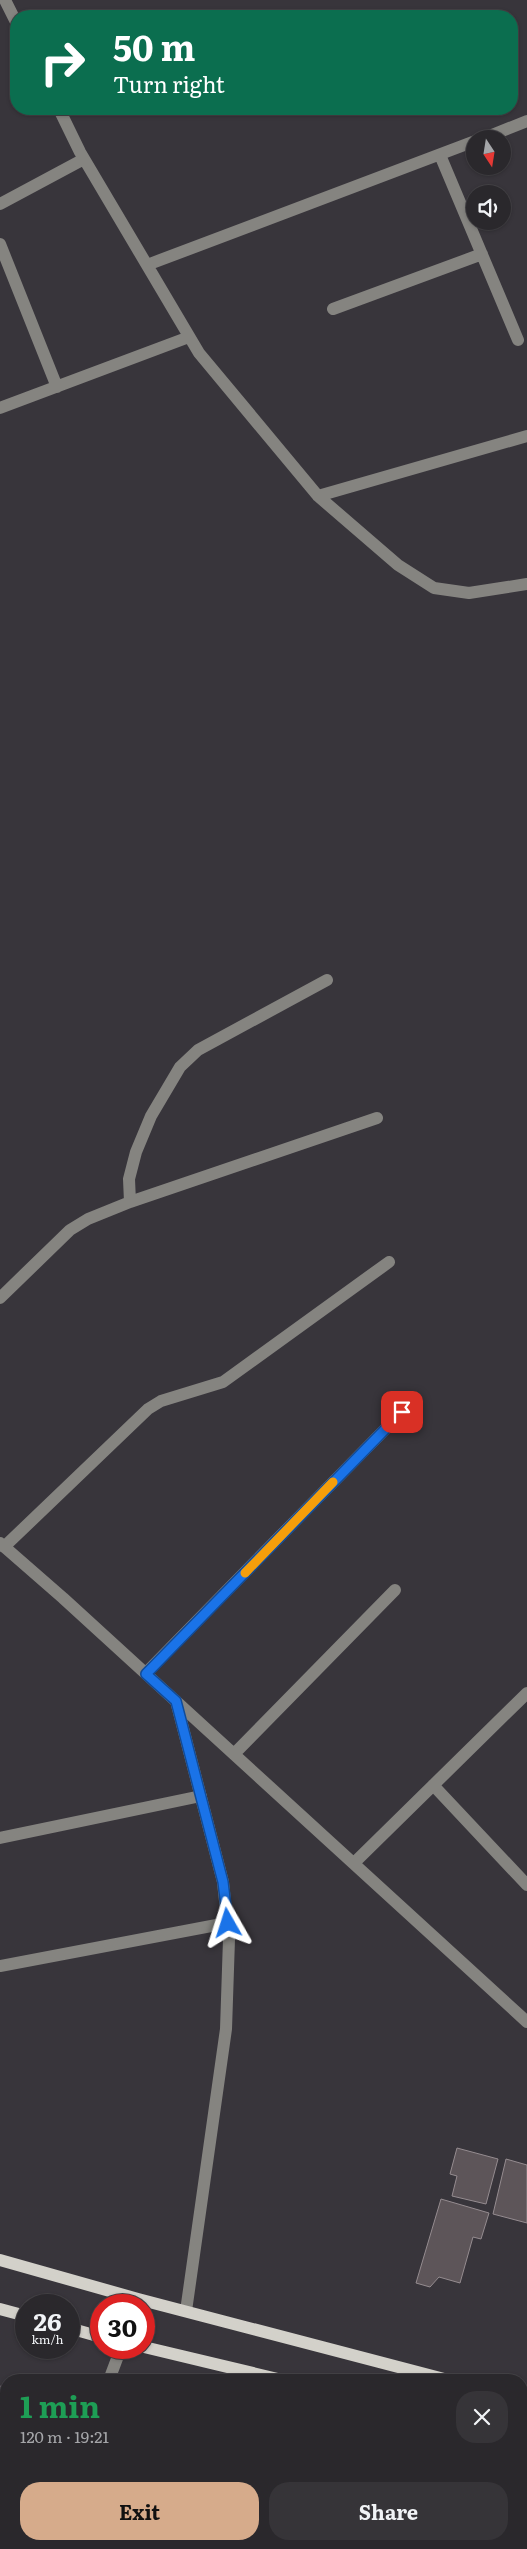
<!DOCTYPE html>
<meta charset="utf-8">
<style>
:root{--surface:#2a282c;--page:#363438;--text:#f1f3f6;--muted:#a5a6a9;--line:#464448;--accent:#d6ab8b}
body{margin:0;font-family:Literata,serif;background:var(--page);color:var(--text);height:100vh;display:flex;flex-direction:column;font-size:19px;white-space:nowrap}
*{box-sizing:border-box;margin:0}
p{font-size:16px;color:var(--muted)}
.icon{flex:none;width:28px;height:28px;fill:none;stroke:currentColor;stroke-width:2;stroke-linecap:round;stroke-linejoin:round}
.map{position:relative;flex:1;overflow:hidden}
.drawer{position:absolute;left:0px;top:2374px;width:528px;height:176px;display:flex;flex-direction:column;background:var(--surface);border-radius:20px 20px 0 0;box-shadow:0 1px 4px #0004,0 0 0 1px var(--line)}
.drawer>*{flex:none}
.guide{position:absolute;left:10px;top:10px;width:508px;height:105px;border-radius:20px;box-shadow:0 1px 4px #0004,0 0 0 1px var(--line);background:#0b6e4f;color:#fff;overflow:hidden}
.needle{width:32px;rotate:168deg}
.fabs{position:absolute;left:466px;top:130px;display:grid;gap:10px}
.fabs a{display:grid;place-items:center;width:45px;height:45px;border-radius:50%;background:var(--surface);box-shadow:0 1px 4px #0004,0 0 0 1px var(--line);font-size:25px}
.speed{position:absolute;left:15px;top:2294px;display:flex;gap:10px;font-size:25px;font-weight:700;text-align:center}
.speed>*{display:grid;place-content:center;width:65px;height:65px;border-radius:50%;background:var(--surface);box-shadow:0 1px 4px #0004,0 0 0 1px var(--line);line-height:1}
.speed small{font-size:12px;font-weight:400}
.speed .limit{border:8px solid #d22;background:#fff;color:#111}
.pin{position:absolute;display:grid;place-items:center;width:42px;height:42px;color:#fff;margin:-21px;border-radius:10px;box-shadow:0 2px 8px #0006}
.me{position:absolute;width:55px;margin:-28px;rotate:354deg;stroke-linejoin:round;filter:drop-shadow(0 0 4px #0008)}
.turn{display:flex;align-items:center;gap:18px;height:105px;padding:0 20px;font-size:22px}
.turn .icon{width:65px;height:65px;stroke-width:2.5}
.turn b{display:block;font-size:35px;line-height:42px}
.round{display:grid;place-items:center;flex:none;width:52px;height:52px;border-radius:20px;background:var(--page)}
.head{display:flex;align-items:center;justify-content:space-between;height:85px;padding:0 20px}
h1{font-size:30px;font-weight:700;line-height:38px;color:#1e9e55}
.button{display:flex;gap:10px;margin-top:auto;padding:10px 20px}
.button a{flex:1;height:58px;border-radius:20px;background:var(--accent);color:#111;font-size:20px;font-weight:700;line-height:58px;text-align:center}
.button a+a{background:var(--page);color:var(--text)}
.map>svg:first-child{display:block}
.building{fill:#5d5559;stroke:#958c90}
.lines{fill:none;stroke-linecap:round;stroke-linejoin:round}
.minor{stroke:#858480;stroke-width:12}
.major{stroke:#d3d1ca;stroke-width:12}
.route-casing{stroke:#114b97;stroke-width:12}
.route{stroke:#1a73e8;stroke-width:9}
.slow{stroke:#f59e0b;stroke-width:9}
</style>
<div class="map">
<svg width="527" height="2549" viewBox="0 0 527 2549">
<rect width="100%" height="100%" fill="#38353b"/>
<path class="building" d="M457,2148L498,2159L486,2204L452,2196L457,2176L450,2174Z
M506,2159L527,2165V2223L493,2214Z
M441,2199L489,2213L481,2239L473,2237L460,2283L439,2277L430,2287L416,2283Z
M0,2386L6,2389V2491L0,2503Z"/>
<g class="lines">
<path class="minor" d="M5,0L16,22
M59,109L80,152L199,353L318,496L398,565L434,588L469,593L527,584
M482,139L527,121
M440,155L518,340
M0,204L84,159
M0,244L57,387
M147,265L475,141
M333,309L482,254
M0,408L189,337
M318,496L527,436
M130,1202L129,1179L136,1152L151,1116L180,1067L198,1050L327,980
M0,1298L70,1230L88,1219L130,1202L377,1118
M0,1543L63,1598L527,2022
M4,1547L148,1409L161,1401L223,1382L389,1262
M146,1673L402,1412
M176,1701L223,1882L229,1939L226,2029L186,2311
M234,1754L395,1590
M433,1785L527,1885
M0,1838L201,1796
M354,1863L527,1693
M0,1966L227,1923
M109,2380L121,2348
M45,2549L47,2544"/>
<path class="major" d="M0,2260L138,2299L448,2380
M0,2309L26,2316
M69,2328L101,2337
M144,2347L282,2380
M521,2406L527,2409
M521,2431L527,2430"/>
</g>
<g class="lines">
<g class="route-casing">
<path id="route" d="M228,1923L223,1882L176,1701L146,1674L402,1412"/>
</g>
<use href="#route" class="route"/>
<path class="slow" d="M245,1573L333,1482"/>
</g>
</svg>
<div class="fabs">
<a><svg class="needle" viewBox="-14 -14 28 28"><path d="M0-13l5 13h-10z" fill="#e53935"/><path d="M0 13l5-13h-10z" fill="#a5a6a9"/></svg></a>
<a><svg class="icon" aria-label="sound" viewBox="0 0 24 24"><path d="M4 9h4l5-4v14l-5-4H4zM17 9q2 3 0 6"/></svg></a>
</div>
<div class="speed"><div>26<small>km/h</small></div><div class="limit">30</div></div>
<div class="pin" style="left:402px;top:1412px;background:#d93025"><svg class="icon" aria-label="arrive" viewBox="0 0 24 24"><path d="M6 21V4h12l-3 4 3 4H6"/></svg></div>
<svg class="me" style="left:228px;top:1923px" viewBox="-20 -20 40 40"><path d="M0-17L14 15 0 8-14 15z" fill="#1a73e8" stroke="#fff" stroke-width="4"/></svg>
<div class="guide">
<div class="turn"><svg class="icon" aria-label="right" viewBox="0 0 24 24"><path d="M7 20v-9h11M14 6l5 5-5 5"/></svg><div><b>50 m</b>Turn right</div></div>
</div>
<section class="drawer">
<div class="head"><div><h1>1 min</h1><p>120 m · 19:21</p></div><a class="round"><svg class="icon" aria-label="close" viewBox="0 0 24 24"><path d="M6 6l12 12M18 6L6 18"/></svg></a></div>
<div class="button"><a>Exit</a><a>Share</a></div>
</section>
</div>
